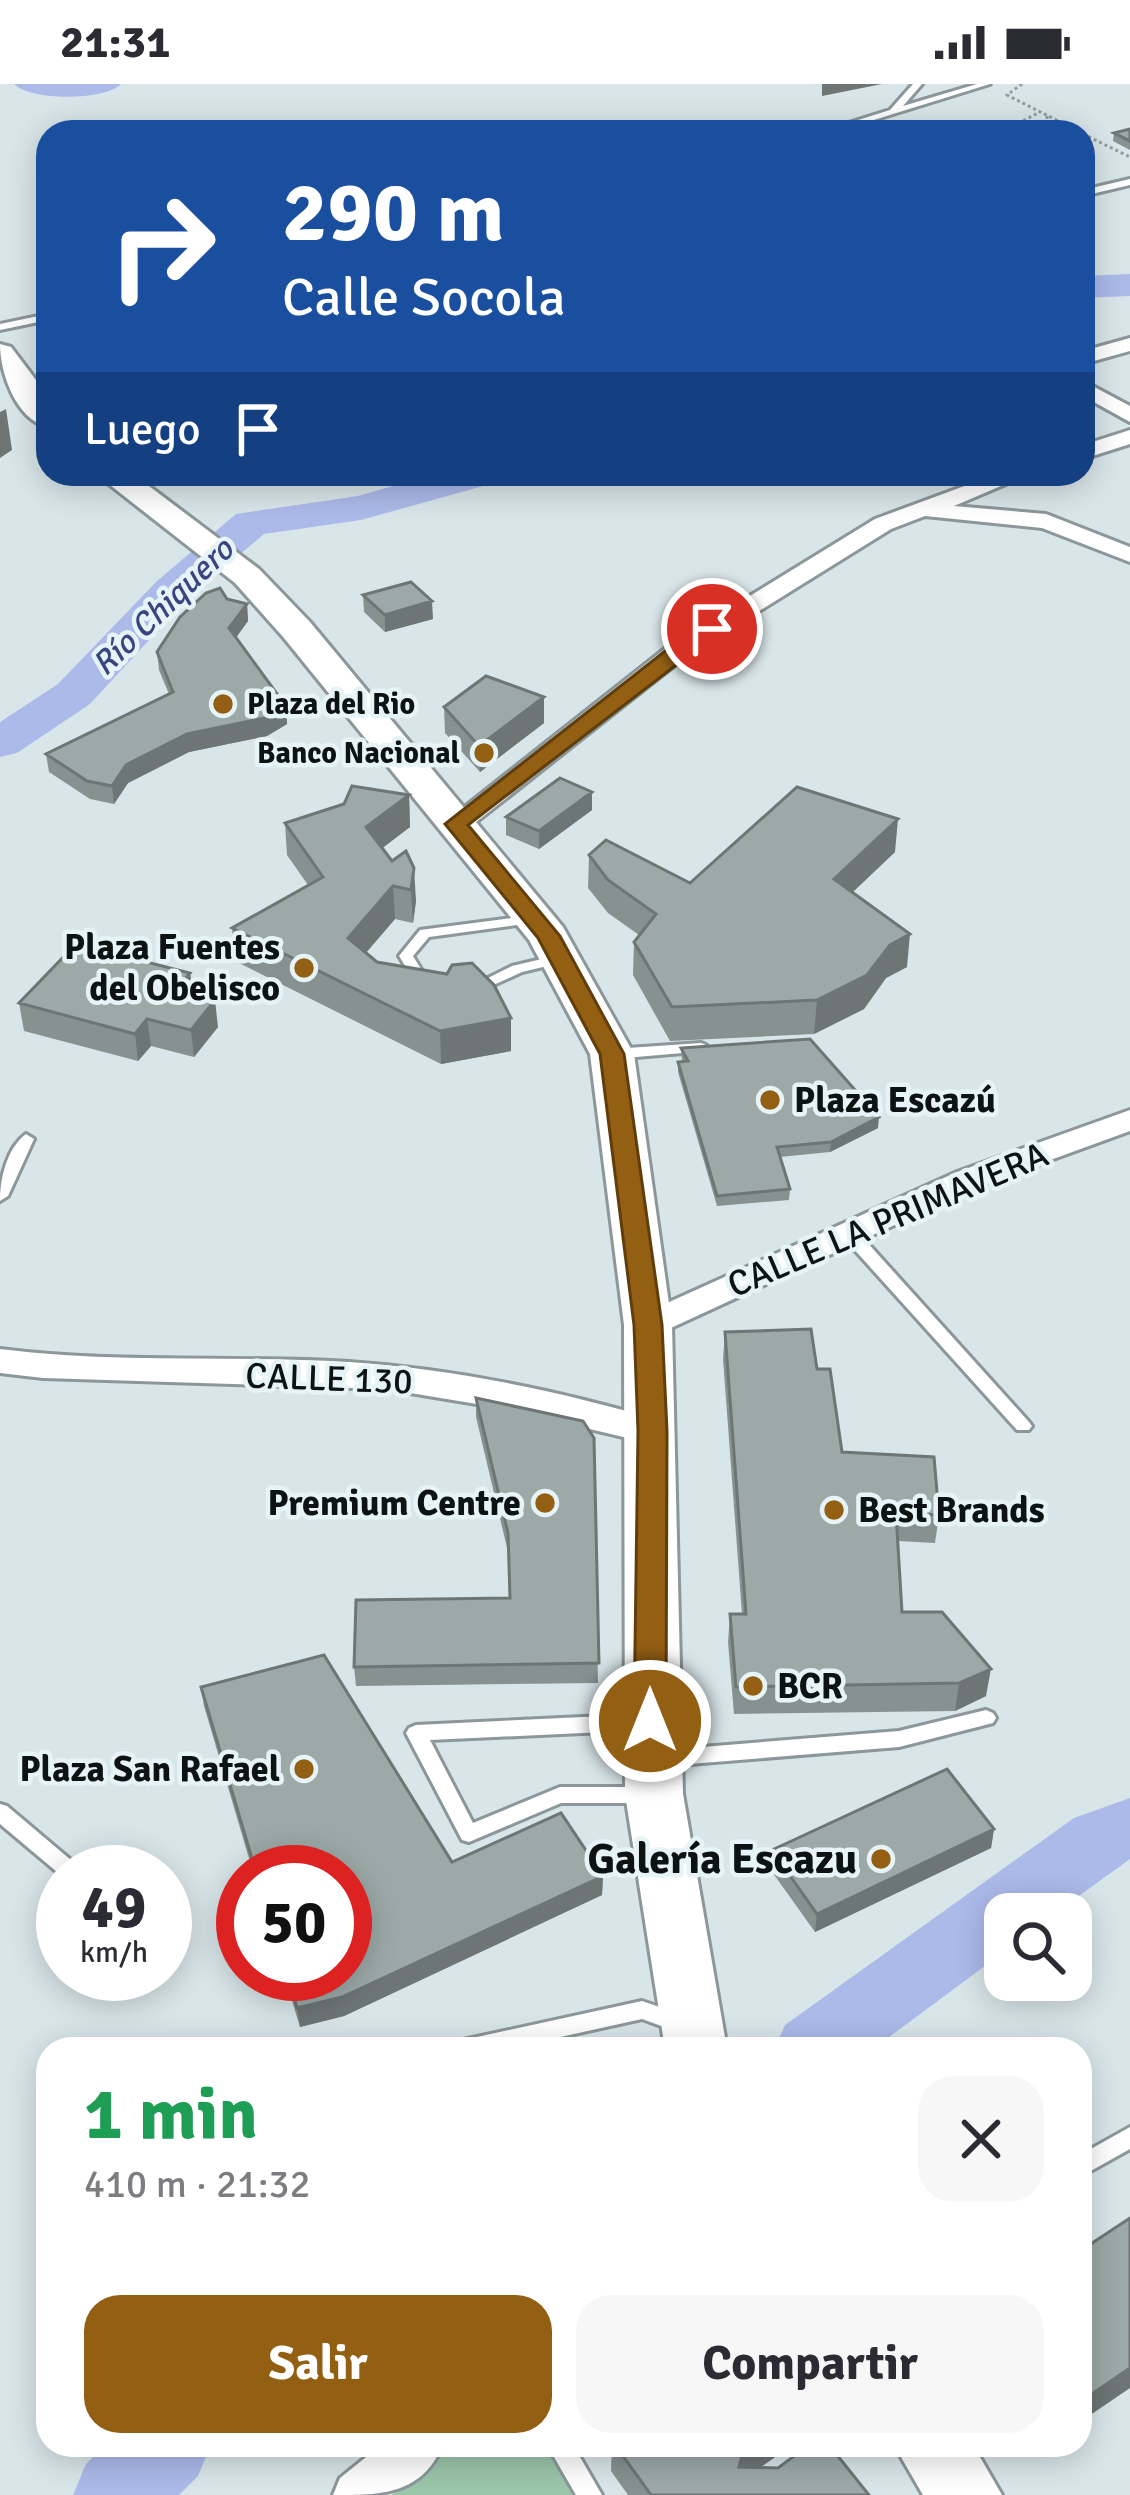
<!DOCTYPE html>
<html lang="es">
<meta charset="utf-8">
<style>
:root{--surface:#fff;--page:#f7f7f7;--text:#2b2b33;--muted:#7c7c81;--accent:#935f13}
body{margin:0;font-family:Signika,sans-serif;background:var(--page);color:var(--text);height:100vh;display:flex;flex-direction:column;font-size:45px;white-space:nowrap}
*{box-sizing:border-box;margin:0}
p{font-size:39px;color:var(--muted)}
.icon{flex:none;width:66px;height:66px;fill:none;stroke:currentColor;stroke-width:2;stroke-linecap:round;stroke-linejoin:round}
.map{position:relative;flex:1;overflow:hidden}
.panel{position:absolute;left:36px;top:1953px;width:1056px;height:420px;display:flex;flex-direction:column;background:var(--surface);border-radius:36px;box-shadow:0 6px 30px #0003}
.panel>*{flex:none}
.hud{position:absolute;left:36px;top:36px;width:1059px;height:366px;border-radius:36px;box-shadow:0 6px 30px #0003;background:#1a4fa0;color:#fff;overflow:hidden}
.buttons{position:absolute;left:984px;top:1809px;display:grid;gap:24px}
.buttons a{display:grid;place-items:center;width:108px;height:108px;border-radius:24px;background:var(--surface);box-shadow:0 6px 30px #0003;font-size:60px}
.speed{position:absolute;left:36px;top:1761px;display:flex;gap:24px;font-size:60px;font-weight:700;text-align:center}
.speed>*{display:grid;place-content:center;width:156px;height:156px;border-radius:50%;background:var(--surface);box-shadow:0 6px 30px #0003;line-height:1}
.speed small{font-size:30px;font-weight:400}
.speed .limit{border:18px solid #d22;background:#fff;color:#111}
.pin{position:absolute;display:grid;place-items:center;width:102px;height:102px;color:#fff;margin:-51px;border:6px solid #fff;border-radius:50%;box-shadow:0 3px 12px #0007}
.me{position:absolute;width:132px;margin:-66px;rotate:0deg;stroke-linejoin:round;filter:drop-shadow(0 0 9px #0008)}
.turn{display:flex;align-items:center;gap:42px;height:252px;padding:0 48px;font-size:54px}
.turn .icon{width:156px;height:156px;stroke-width:2.5}
.turn b{display:block;font-size:84px;line-height:102px}
.then{display:flex;align-items:center;height:114px;padding:0 48px;background:#0003;gap:24px;font-size:45px}
.round{display:grid;place-items:center;flex:none;width:126px;height:126px;border-radius:36px;background:var(--page)}
.headline{display:flex;align-items:center;justify-content:space-between;height:204px;padding:0 48px}
h1{font-size:72px;font-weight:700;line-height:90px;color:#1e9e55}
.primary-button{display:flex;gap:24px;margin-top:auto;padding:24px 48px}
.primary-button a{flex:1;height:138px;border-radius:36px;background:var(--accent);color:#fff;font-size:48px;font-weight:700;line-height:138px;text-align:center}
.primary-button a+a{background:var(--page);color:var(--text)}
.status{display:flex;justify-content:space-between;align-items:center;height:84px;padding:0 60px;background:var(--surface);direction:ltr}
.status svg{height:33px;fill:currentColor}
.map>svg:first-child{display:block}
.green{fill:#9bc6aa}
.lines{fill:none;stroke-linecap:round;stroke-linejoin:round}
.river{fill:#acbaea;fill-rule:evenodd}
.service-casing{stroke:#8b979a;stroke-width:6}
.minor-casing{stroke:#8b979a;stroke-width:6}
.secondary-casing{stroke:#8b979a;stroke-width:6}
.path{stroke:#939d9f;stroke-width:3;stroke-dasharray:3 3;stroke-linecap:butt}
.service{fill:#fff;fill-rule:evenodd}
.minor{fill:#fff;fill-rule:evenodd}
.secondary{fill:#fff;fill-rule:evenodd}
.wall{fill:#869190}
.shaded-wall{fill:#6d7675}
.building{fill:#9ca9a7;stroke:#6d7675;stroke-width:3}
.route{fill:#935f13;stroke:#603e0c;stroke-width:3}
.poi-dot{fill:#935f13;stroke:#e6f3f7;stroke-width:4.5}
.labels{text-anchor:middle;dominant-baseline:central;stroke-width:9;stroke-linejoin:round;paint-order:stroke}
.far-poi-label{font-size:30px;font-weight:bold;fill:#0d1213;stroke:#e6f3f7;text-anchor:start}
.far-water-label{font-size:33px;font-style:italic;fill:#394581;stroke:#e6f3f7}
.poi-label{font-size:36px;font-weight:bold;fill:#0d1213;stroke:#e6f3f7;text-anchor:end}
.street-label{font-size:36px;fill:#0d1213;stroke:#e6f3f7}
.near-poi-label{font-size:42px;font-weight:bold;fill:#0d1213;stroke:#e6f3f7;text-anchor:end}
</style>
<div class="status"><b>21:31</b><svg viewBox="0 0 49 12"><path d="M0 12V9h3v3zM5 12V6h3v6zM10 12V3h3v9zM15 12V0h3v12zM26 1h20v11H26zM47 4h2v5h-2z"/></svg></div>
<div class="map">
<svg width="1130" height="2411" viewBox="0 0 1130 2411">
<rect width="100%" height="100%" fill="#d9e6e9"/>
<path class="green" d="M455,2361H544L579,2411H391Z"/>
<g class="lines">
<path class="river" d="M14,0H121C105,17 30,17 14,0Z
M1130,190V212L1083,214V192Z
M435,390H500L494,399L361,436L264,450L187,515L90,620L17,669L0,673V638L58,600L157,497L236,430L358,412Z
M1130,1714V1775L1054,1830H1005V1867L873,1965H774L785,1941L1074,1734Z
M105,2361H211L198,2392L179,2411H73L86,2380Z"/>
<g class="service-casing">
<path id="service" d="M913,0H922L903,22L977,0H990L835,48H820L890,26Z
M1130,95V101L1083,112V106Z
M48,230V236L0,246V240Z
M534,831L539,832L541,835L539,838L429,853L413,872L429,898L427,901H417L399,872L420,846Z
M559,871L564,872L566,875L564,878L522,888L476,909H466L464,906L512,882Z
M701,959L706,961L708,964L706,967L613,975L606,970L613,965Z
M26,1050L34,1055L8,1112L0,1117C0,1094 7,1064 26,1050Z
M849,1144L855,1145L1029,1338L1032,1342L1029,1346H1017L843,1153L841,1149Z
M986,1626L993,1629L996,1634L993,1639L899,1663L665,1682L658,1680L655,1674L658,1668L665,1666L899,1647Z
M647,1630L654,1633L657,1638L654,1643L647,1646L430,1656L473,1739L560,1703H647L654,1705L657,1711L654,1717L647,1719H561L469,1758L462,1756L406,1649L409,1644L416,1641Z
M0,1720L7,1722L78,1782L81,1788H63V1793L0,1740Z
M642,1917L686,1932L689,1939L686,1946L678,1948L642,1935L506,1965H452L455,1958L463,1956Z
M1130,2043V2065L1080,2093V2071Z
M547,2361H573L602,2411H576Z"/>
</g>
<g class="minor-casing">
<path id="minor" d="M1130,254V267L1083,280V267Z
M1083,297L1130,322V338L1083,312Z
M1130,346V360L1083,375V361Z
M997,390H1029L954,422L1046,430L1130,463V478L1042,444L925,432L891,445L685,573L466,746H446L443,740L667,563L875,435Z
M1130,1026V1047L979,1102L660,1249H636L631,1241L636,1233L957,1088Z
M0,1265C116,1280 233,1271 349,1278C455,1285 564,1308 665,1338L670,1347L665,1356L653,1360L501,1324L386,1305L43,1294L0,1289Z
M381,2361H443C421,2411 382,2411 333,2411L340,2394Z"/>
</g>
<g class="secondary-casing">
<path id="secondary" d="M0,260L11,263L48,312V343C16,336 0,289 0,260Z
M96,390H133L259,485L310,538L563,843L634,970L672,1241L683,1710L727,1965H665L625,1710L624,1241L590,970L529,856L284,554L235,499Z
M894,2361H973L1002,2411H923Z"/>
</g>
<path class="path" d="M1022,0L1007,11L1080,48
M1047,32V48
M1002,48L1040,28
M1083,50L1130,73"/>
<use href="#service" class="service"/>
<use href="#minor" class="minor"/>
<use href="#secondary" class="secondary"/>
</g>
<path class="wall" d="M1130,45V66L1113,57L1114,49Z
M363,511L433,535L385,548L364,528Z
M227,515L247,520L248,537L236,554L286,622L287,640L267,652L189,668L128,699L114,720L90,715L49,688L46,670L169,610L159,586L157,568Z
M444,623L544,639L480,688L445,649Z
M409,711L410,743L382,764L392,777L406,767L416,817L413,839L395,835L366,869L377,878L511,934V967L441,980L235,877L232,844L308,801L287,771L285,739Z
M592,726L539,765L506,751V733Z
M895,768L852,808L907,883L886,894L864,925L814,950L670,957L633,891L634,858L639,851L608,829L588,804L589,771L690,799Z
M190,889L193,910L218,943L194,973L151,962L138,977L24,947L19,919Z
M681,964L878,1044L830,1068L780,1073L790,1105L789,1116L717,1122L678,988V978L682,977Z
M725,1248L817,1285L842,1368L939,1431L935,1459L898,1457L902,1528L986,1612L955,1627L734,1630L728,1558L730,1530H742L723,1275Z
M476,1314L594,1354L598,1599L356,1602L354,1583L509,1514L508,1468L476,1333Z
M201,1603L452,1778L603,1792L602,1811L344,1932L300,1943L284,1890H345V1788H253L204,1622Z
M994,1745L991,1764L815,1848L770,1785L772,1766Z
M612,2361H792L761,2383L869,2411H628L611,2387Z"/>
<path class="shaded-wall" d="M822,0H882L822,12Z
M6,325L12,366L0,374V328Z
M432,517L433,535L385,548V531Z
M247,520L248,537L230,561L229,544Z
M544,613V639L480,688L479,662Z
M286,622L287,640L267,652L189,668L128,699L114,720L112,702L126,681L187,650Z
M592,708V726L539,765V747Z
M409,711L410,743L368,775L366,743Z
M898,735L895,768L832,828L834,795Z
M414,784L416,817L413,839L411,806Z
M393,802L395,835L350,887L348,854Z
M910,850L907,883L886,894L864,925L814,950L817,916L890,861Z
M190,889L194,916L176,906Z
M215,916L218,943L194,973L191,946Z
M511,934V967L441,980L440,947Z
M147,935L151,962L138,977L135,950Z
M879,1033L878,1044L830,1068L831,1058Z
M991,1585L986,1612L955,1627L959,1599Z
M994,1745L991,1764L815,1848L817,1830Z
M603,1792L602,1811L344,1932L300,1943L297,1924Z
M1130,2284V2304L1080,2338V2318Z
M753,2361H792L740,2398L739,2383L743,2368Z"/>
<path class="building" d="M1130,45V57L1114,49Z
M411,498L432,517L385,531L363,511Z
M220,504L227,515L247,520L229,544L286,622L265,634L187,650L126,681L112,702L87,697L46,670L173,608L157,568L180,533L206,509Z
M486,592L544,613L479,662L444,623Z
M560,694L592,708L539,747L506,733Z
M352,702L409,711L366,743L392,777L406,767L414,784L411,806L393,802L348,854L377,878L447,890L452,881L472,879L494,901L511,934L440,947L232,844L323,793L285,739L344,720Z
M797,703L898,735L834,795L910,850L890,861L867,891L817,916L672,923L634,858L656,830L608,796L589,771L606,756L690,799Z
M76,860L190,889L176,906L215,916L191,946L147,935L135,950L19,919Z
M810,955L879,1033L831,1058L777,1063L790,1105L717,1112L678,978L688,977L681,964Z
M811,1245L817,1285H830L842,1368L934,1373L939,1431L896,1429L902,1528H942L991,1585L959,1599L736,1603L730,1530H746L725,1248Z
M476,1314L583,1337L594,1354L599,1579L354,1583L356,1516L510,1514L508,1449Z
M324,1571L452,1778L561,1729L603,1792L342,1913L297,1924L287,1890H345V1788H256L201,1603Z
M947,1685L994,1745L817,1830L772,1766Z
M1130,2134V2284L1080,2318V2167Z
M615,2361H753L743,2368L739,2383L778,2384L809,2361H829L869,2411H651Z"/>
<path class="route" d="M705,541L723,545L468,741L560,852L624,970L662,1241L667,1347L666,1637L650,1650L634,1637L638,1347L634,1241L600,970L538,854L445,740L669,564Z"/>
<g class="poi-dot">
<circle cx="223" cy="620" r="12"/>
<circle cx="484" cy="669" r="12"/>
<circle cx="304" cy="884" r="12"/>
<circle cx="770" cy="1016" r="12"/>
<circle cx="545" cy="1419" r="12"/>
<circle cx="834" cy="1426" r="12"/>
<circle cx="753" cy="1602" r="12"/>
<circle cx="304" cy="1685" r="12"/>
<circle cx="881" cy="1775" r="12"/>
</g>
<g class="labels">
<g class="far-poi-label">
<text x="247" y="620">Plaza del Rio</text>
<text x="460" y="669" text-anchor="end">Banco Nacional</text>
</g>
<g class="far-water-label">
<text transform="translate(163 523) rotate(-44)">Río Chiquero</text>
</g>
<g class="poi-label">
<text x="280" y="863">Plaza Fuentes<tspan x="280" dy="41">del Obelisco</tspan></text>
<text x="794" y="1016" text-anchor="start">Plaza Escazú</text>
<text x="521" y="1419">Premium Centre</text>
<text x="858" y="1426" text-anchor="start">Best Brands</text>
<text x="777" y="1602" text-anchor="start">BCR</text>
<text x="280" y="1685">Plaza San Rafael</text>
</g>
<g class="street-label">
<text transform="translate(888 1136) rotate(-23)">CALLE LA PRIMAVERA</text>
<text transform="translate(329 1295) rotate(2)">CALLE 130</text>
</g>
<g class="near-poi-label">
<text x="857" y="1775">Galería Escazu</text>
</g>
</g>
</svg>
<div class="buttons">
<a><svg class="icon" aria-label="search" viewBox="0 0 24 24"><circle cx="10" cy="10" r="6"/><path d="M15 15l6 6"/></svg></a>
</div>
<div class="speed"><div>49<small>km/h</small></div><div class="limit">50</div></div>
<div class="pin" style="left:712px;top:545px;background:#d93025"><svg class="icon" aria-label="arrive" viewBox="0 0 24 24"><path d="M6 21V4h12l-3 4 3 4H6"/></svg></div>
<svg class="me" style="left:650px;top:1637px" viewBox="-20 -20 40 40"><circle r="17" fill="#935f13" stroke="#fff" stroke-width="3"/><path d="M0-11L8 9 0 5-8 9z" fill="#fff"/></svg>
<div class="hud">
<div class="turn"><svg class="icon" aria-label="right" viewBox="0 0 24 24"><path d="M7 20v-9h11M14 6l5 5-5 5"/></svg><div><b>290 m</b>Calle Socola</div></div>
<div class="then">Luego<svg class="icon" aria-label="arrive" viewBox="0 0 24 24"><path d="M6 21V4h12l-3 4 3 4H6"/></svg></div>
</div>
<section class="panel">
<div class="headline"><div><h1>1 min</h1><p>410 m · 21:32</p></div><a class="round"><svg class="icon" aria-label="close" viewBox="0 0 24 24"><path d="M6 6l12 12M18 6L6 18"/></svg></a></div>
<div class="primary-button"><a>Salir</a><a>Compartir</a></div>
</section>
</div>
